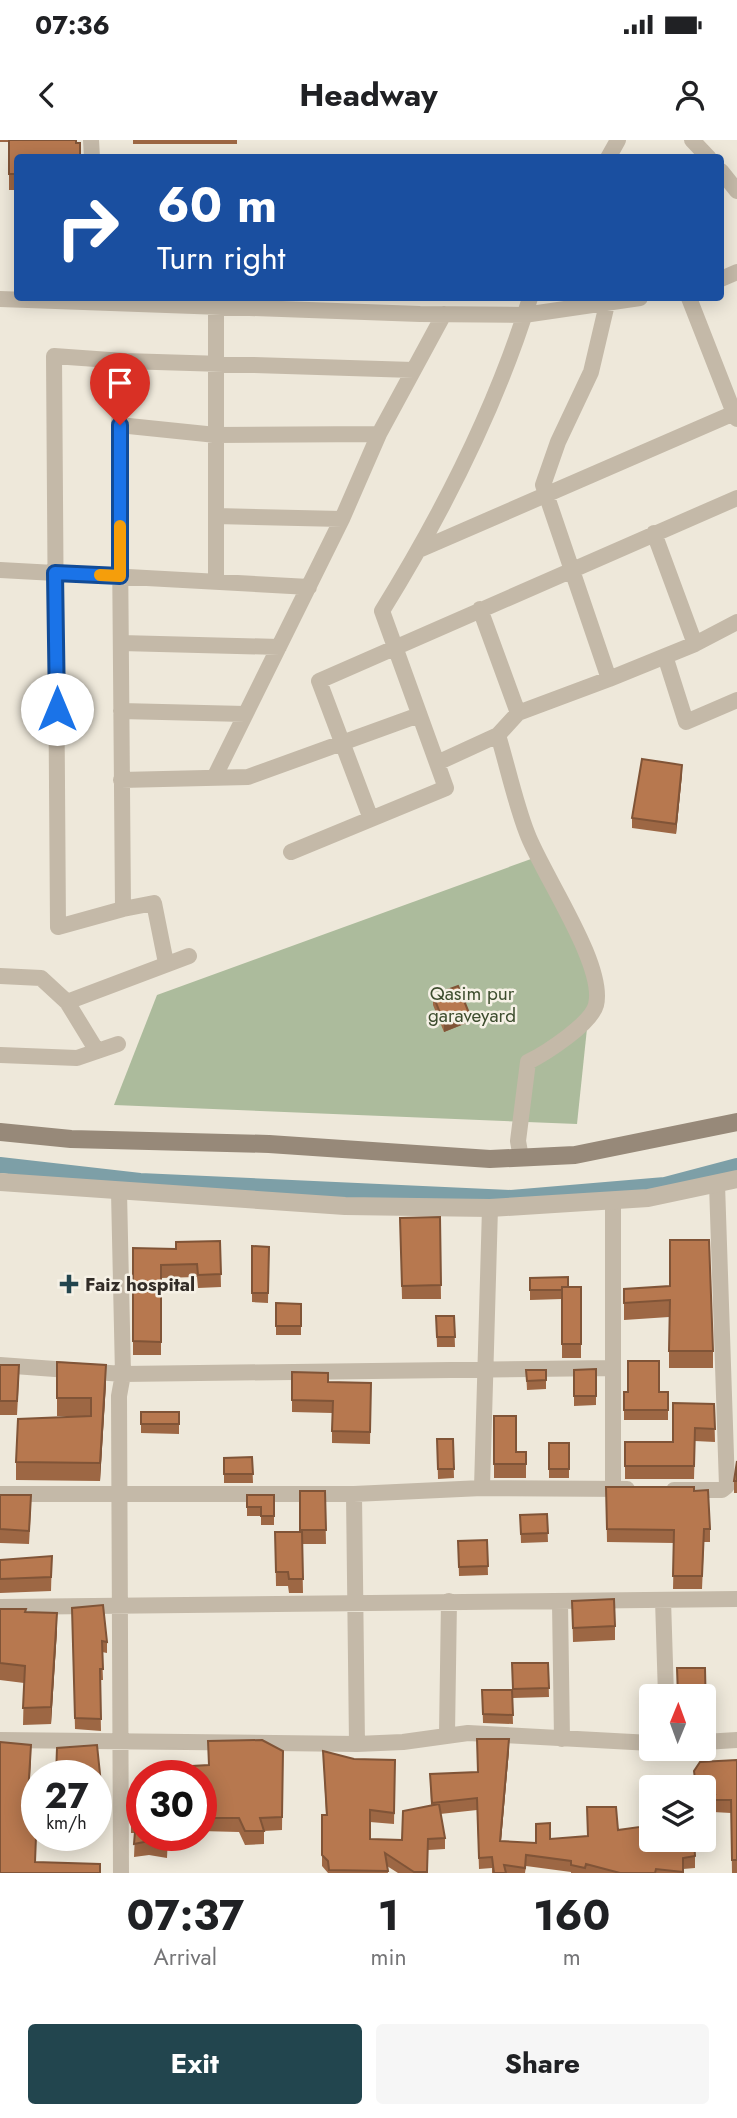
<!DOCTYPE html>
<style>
:root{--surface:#fff;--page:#f6f6f6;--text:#202124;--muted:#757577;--accent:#22454e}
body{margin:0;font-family:Jost,sans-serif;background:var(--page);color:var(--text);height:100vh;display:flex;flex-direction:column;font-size:26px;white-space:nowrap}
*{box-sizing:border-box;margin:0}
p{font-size:23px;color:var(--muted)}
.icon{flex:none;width:38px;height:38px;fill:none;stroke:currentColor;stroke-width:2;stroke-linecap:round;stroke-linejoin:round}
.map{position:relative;height:1733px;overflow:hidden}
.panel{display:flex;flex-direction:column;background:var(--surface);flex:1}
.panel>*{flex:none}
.guide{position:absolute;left:14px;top:14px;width:710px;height:147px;border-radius:7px;box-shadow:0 4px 18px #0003;background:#1a4fa0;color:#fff;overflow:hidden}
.needle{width:46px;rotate:1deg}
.controls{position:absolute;left:639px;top:1544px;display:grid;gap:14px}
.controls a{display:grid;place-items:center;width:77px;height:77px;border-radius:7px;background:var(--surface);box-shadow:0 4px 18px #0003;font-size:35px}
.speed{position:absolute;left:21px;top:1620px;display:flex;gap:14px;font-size:35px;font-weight:700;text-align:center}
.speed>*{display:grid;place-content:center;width:91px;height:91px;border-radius:50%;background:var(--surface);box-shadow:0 4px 18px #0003;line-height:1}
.speed small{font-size:18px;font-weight:400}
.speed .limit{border:10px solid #d22;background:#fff;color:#111}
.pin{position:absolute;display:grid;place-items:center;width:60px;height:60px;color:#fff;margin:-72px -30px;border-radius:50% 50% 50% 0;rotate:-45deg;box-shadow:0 0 7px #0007}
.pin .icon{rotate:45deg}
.me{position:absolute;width:77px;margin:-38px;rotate:0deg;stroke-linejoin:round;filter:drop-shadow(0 0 5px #0008)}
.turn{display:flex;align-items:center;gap:24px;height:147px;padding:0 28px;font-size:32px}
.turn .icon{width:91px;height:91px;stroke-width:2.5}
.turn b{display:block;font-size:49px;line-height:60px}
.eta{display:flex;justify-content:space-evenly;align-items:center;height:119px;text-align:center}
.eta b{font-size:42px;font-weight:700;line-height:49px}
.button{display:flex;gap:14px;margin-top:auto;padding:14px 28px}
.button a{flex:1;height:80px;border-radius:7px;background:var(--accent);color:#fff;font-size:28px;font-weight:700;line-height:80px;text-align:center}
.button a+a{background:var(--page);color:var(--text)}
.status{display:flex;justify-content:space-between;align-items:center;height:49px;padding:0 35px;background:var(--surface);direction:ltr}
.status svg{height:19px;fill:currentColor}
header{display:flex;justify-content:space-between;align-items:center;height:91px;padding:0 28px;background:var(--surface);font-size:32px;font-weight:700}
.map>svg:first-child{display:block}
.green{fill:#acbb9c}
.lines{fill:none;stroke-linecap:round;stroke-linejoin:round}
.canal{stroke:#7d9fa7;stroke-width:16}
.minor{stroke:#c4b9a8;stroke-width:16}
.tertiary{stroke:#c4b9a8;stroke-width:18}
.secondary{stroke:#978979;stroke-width:18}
.wall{fill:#9d6744}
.shaded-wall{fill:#805437}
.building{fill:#b7784f;stroke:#805437;stroke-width:2}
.route-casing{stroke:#114b97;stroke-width:18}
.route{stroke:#1a73e8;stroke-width:12}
.slow{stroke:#f59e0b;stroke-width:12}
.poi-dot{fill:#22454e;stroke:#f6f1e6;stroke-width:2.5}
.labels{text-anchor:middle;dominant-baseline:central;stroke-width:5;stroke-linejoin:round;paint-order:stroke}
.park-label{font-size:19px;fill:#3d4d2e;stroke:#f6f1e6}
.poi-label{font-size:19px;font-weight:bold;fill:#322c27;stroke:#f6f1e6;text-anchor:start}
</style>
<div class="status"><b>07:36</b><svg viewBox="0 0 49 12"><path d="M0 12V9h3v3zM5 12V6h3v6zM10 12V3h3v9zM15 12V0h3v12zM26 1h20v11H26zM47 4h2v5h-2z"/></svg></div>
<header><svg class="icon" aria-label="back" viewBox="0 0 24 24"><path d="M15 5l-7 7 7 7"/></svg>Headway<svg class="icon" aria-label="person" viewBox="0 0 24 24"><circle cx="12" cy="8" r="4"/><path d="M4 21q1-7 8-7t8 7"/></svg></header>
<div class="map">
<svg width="737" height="1733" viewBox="0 0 737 1733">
<rect width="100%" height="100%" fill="#eee8da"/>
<path class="green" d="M531,719L593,831L577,984L114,965L157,855Z"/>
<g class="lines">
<path class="canal" d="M0,1025L140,1041L511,1058L665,1045L737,1026"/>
<path class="minor" d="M91,0L92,18
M692,0L709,18
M608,18L618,0
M721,31L737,51
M721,139L737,132
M689,158L734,273L737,272
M0,159L420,174L524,175L640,158
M607,164L591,232L558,302L543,345L609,539L695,504L737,482
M124,221L119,285L123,769L58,787L54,216L124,221L413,230
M119,285L216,295L379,294
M216,376L342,379
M654,393L695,504
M419,410L734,273L737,279
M0,430L309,447
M216,442V167
M480,469L518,573
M121,503L279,507
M665,516L686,582L737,560
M121,571L245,574
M498,595C508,628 515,662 527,693C542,734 606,825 596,865C591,884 546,913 528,922L518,1001L521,1018
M437,623L498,595L518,573L609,539
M214,638L342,379L379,294L444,174
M121,640L248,637L419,575
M371,679L319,541L737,358
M291,712L446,648L382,471C442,374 496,268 530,158
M123,769L154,763L166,823
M0,836L41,838L67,862L97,911
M67,862L189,816
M0,915L77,918L118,904
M613,1061V1349
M0,1225L123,1234L119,1052
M482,1348L490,1068
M674,1350H722L727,1346L717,1044
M0,1354H354L482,1348L627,1349
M354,1354L357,1604
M663,1460L666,1556
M560,1463L562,1599
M0,1467L737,1459
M447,1594L449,1461
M0,1600L357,1604L403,1602L468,1593L651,1603
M704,1602L737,1600
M121,1733L119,1256L123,1234L611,1228"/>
<path class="tertiary" d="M0,1042L345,1066L490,1068L648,1058L737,1039"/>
<path class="secondary" d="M0,992L71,999L269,1004L490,1019L575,1015L737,982"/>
</g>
<path class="wall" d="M0,0H76L18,18V50H9V2H0Z
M133,0H237V4H133Z
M682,634L676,694L632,688V678Z
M433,855L469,882L444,892L433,865Z
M440,1077L441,1159H402L400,1078Z
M220,1101L221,1147L198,1148L197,1137L161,1138V1215H133V1108L176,1109Z
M252,1106L269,1107L268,1163L252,1162Z
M530,1138L568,1147H581V1218H562V1159L530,1160Z
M670,1146L713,1211V1228H669V1177L624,1180V1149Z
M276,1163L301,1164V1195H276Z
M436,1176H454L455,1207H437Z
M57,1222L106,1243L100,1341L16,1340V1322L85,1276H57Z
M0,1225L19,1238L17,1275H0Z
M596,1229V1265L574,1266V1230Z
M526,1230H546V1249L527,1250Z
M292,1232L328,1242L371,1243L370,1304L332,1303V1273L292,1272Z
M624,1252H668V1280H624Z
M714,1264L715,1302L695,1301L694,1339H625V1302H673Z
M141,1272H179V1294L141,1293Z
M494,1276L516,1312H526V1338H494Z
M437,1299H453L454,1338L438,1339Z
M549,1303H569V1338H549Z
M252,1317L253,1343H224V1318Z
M737,1321V1353H734V1341Z
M606,1347L694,1351L710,1389V1402H704L702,1449H673L674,1403L607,1402Z
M300,1351H325L326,1404H302L303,1453H289L288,1446H276L275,1392H300Z
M0,1355L31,1368L29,1404L0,1403Z
M247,1355H274V1385H261V1376H247Z
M547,1374L548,1402L521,1403L520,1375Z
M487,1400L488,1435L459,1436L458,1401Z
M52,1416L51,1451L0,1453V1420Z
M572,1461L615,1486V1500L573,1502Z
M72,1468L107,1502V1513L102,1512L103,1540H100L101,1591L75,1589Z
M0,1469L26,1472L57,1490L51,1584L23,1585L24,1543L0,1540Z
M512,1523H548L549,1557L513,1558Z
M705,1528L706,1587H704V1556Z
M482,1550H512L513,1584L483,1583Z
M509,1610L501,1701L536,1703L550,1699L587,1696L618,1690L695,1716V1728L683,1729V1733H571V1732L526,1726L525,1733H492V1728L479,1729L477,1670L440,1674L445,1698V1709L428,1710L427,1733H398L387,1726L388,1733H328L322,1726V1675H326L323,1611L354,1619L395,1620L394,1684L370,1682V1699L402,1700L431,1665L430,1634L478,1632Z
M283,1611L282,1690L264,1691V1704L245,1705L239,1692L201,1691V1636L209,1625Z
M737,1620V1733H732L731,1673L713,1672V1667L704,1668V1647H694V1631Z
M96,1636L103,1663V1677H96Z
M131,1651L168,1696L167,1718L149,1715L134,1717L135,1693H131Z"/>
<path class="shaded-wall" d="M682,625V634L676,694V684Z
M469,873V882L444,892V883Z
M106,1225V1243L100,1341V1323Z
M57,1473V1490L51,1584V1567Z
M509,1599V1610L500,1712V1701Z
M31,1605V1621L27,1687V1671Z"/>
<path class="building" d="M9,0H76V3H80V18H18V34H9Z
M642,619L682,625L676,684L632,678Z
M458,846L469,873L444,883L433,855Z
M440,1077L441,1145L402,1146L400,1078Z
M670,1100H709L713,1211H669L670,1160L624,1163V1149L670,1146Z
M220,1101L221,1134L198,1135L197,1124L161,1125V1202L133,1201V1108L176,1109V1102Z
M252,1106L269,1107L268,1153H252Z
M568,1137V1147H562V1150H530V1138Z
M562,1147H581V1204H562Z
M276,1163L301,1164V1186H276Z
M436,1176H454L455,1197H437Z
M628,1221H659V1252H668V1270H624V1252H628Z
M57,1222L106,1225L100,1323L16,1322L18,1279L91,1276V1258H57Z
M0,1225H19L17,1261H0Z
M596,1229V1256H574V1230Z
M526,1230H546V1240L527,1241Z
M292,1232L328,1233V1242L371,1243L370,1292L332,1291L333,1261L292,1260Z
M673,1263L714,1264L715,1289L695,1288L694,1326H625V1302H673Z
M141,1272H179V1284H141Z
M494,1276H516V1312H526V1324H494Z
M437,1299H453L454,1329H438Z
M549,1303H569V1329H549Z
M252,1317L253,1334H224V1318Z
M737,1321V1341H734Z
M606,1347H694V1351L708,1350L710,1389H704L702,1436H673L674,1390L607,1389Z
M300,1351H325L326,1390H300Z
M0,1355H31L29,1391L0,1389Z
M247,1355H274V1376H261V1367H247Z
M547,1374L548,1393L521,1394L520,1375Z
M275,1392H302L303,1439H289L288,1432H276Z
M487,1400L488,1426L459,1427L458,1401Z
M52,1416L51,1437L0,1439V1420Z
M614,1459L615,1486L573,1488L572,1461Z
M103,1465L107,1502L102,1501L103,1529H100L101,1579L75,1578L72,1468Z
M0,1469H26L25,1472L57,1473L51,1567L23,1568L25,1526L0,1523Z
M512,1523H548L549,1548L513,1549Z
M677,1528H705L706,1573H704V1556H678Z
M482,1550H512L513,1575L483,1574Z
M477,1599H509L500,1701L536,1703V1684L550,1683V1699L588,1696L587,1667H616L618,1690L640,1687V1676L651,1677V1699H694L695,1716L683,1718V1732L656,1729L655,1733H620L586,1724L585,1728L571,1725V1721L526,1715L525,1728L504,1725L506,1733H494L492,1717L479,1718L477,1658L432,1663L430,1634L478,1632Z
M262,1600L283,1611L282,1677L260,1678L264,1691H245L239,1678H201V1636H175L174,1627L209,1625L208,1601Z
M0,1602L31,1605L27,1671H37L35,1722L100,1724V1733H0Z
M97,1605L103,1663H96V1636H56L57,1608Z
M323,1611L354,1619L395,1620L394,1673L370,1670V1699L402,1700L403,1671L439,1664L445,1698L428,1699L427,1732H414L385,1713L388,1731L329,1730L328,1721L322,1715V1675H327Z
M737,1620V1720H732L731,1660H713L715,1655H704V1647H696L694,1631L700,1622Z
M131,1651H142V1696H167V1705L149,1701L134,1704L136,1679H131Z"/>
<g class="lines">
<g class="route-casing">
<path id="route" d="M57,569L55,433L120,436V285"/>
</g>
<use href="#route" class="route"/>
<path class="slow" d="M100,435L120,436V386"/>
</g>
<path class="poi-dot" d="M65.5 1133.5h7v7h7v7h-7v7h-7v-7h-7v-7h7z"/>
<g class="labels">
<g class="park-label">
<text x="472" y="853">Qasim pur<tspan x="472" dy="22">garaveyard</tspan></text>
</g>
<g class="poi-label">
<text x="85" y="1144">Faiz hospital</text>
</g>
</g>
</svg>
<div class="controls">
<a><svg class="needle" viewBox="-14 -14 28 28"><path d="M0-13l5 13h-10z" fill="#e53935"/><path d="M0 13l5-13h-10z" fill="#757577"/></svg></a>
<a><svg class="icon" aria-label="layers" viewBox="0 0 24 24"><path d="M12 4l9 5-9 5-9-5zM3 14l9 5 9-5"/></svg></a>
</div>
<div class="speed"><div>27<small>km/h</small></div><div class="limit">30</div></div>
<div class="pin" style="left:120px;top:285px;background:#d93025"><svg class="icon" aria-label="arrive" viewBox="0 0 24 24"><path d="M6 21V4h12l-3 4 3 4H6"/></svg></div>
<svg class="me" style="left:57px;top:569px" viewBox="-20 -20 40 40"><circle r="19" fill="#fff"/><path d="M0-13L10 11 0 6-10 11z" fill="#1a73e8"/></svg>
<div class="guide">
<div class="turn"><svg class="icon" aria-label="right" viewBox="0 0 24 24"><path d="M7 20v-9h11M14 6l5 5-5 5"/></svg><div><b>60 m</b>Turn right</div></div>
</div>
</div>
<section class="panel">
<div class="eta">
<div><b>07:37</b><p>Arrival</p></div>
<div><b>1</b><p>min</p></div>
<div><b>160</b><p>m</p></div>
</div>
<div class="button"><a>Exit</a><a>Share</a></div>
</section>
